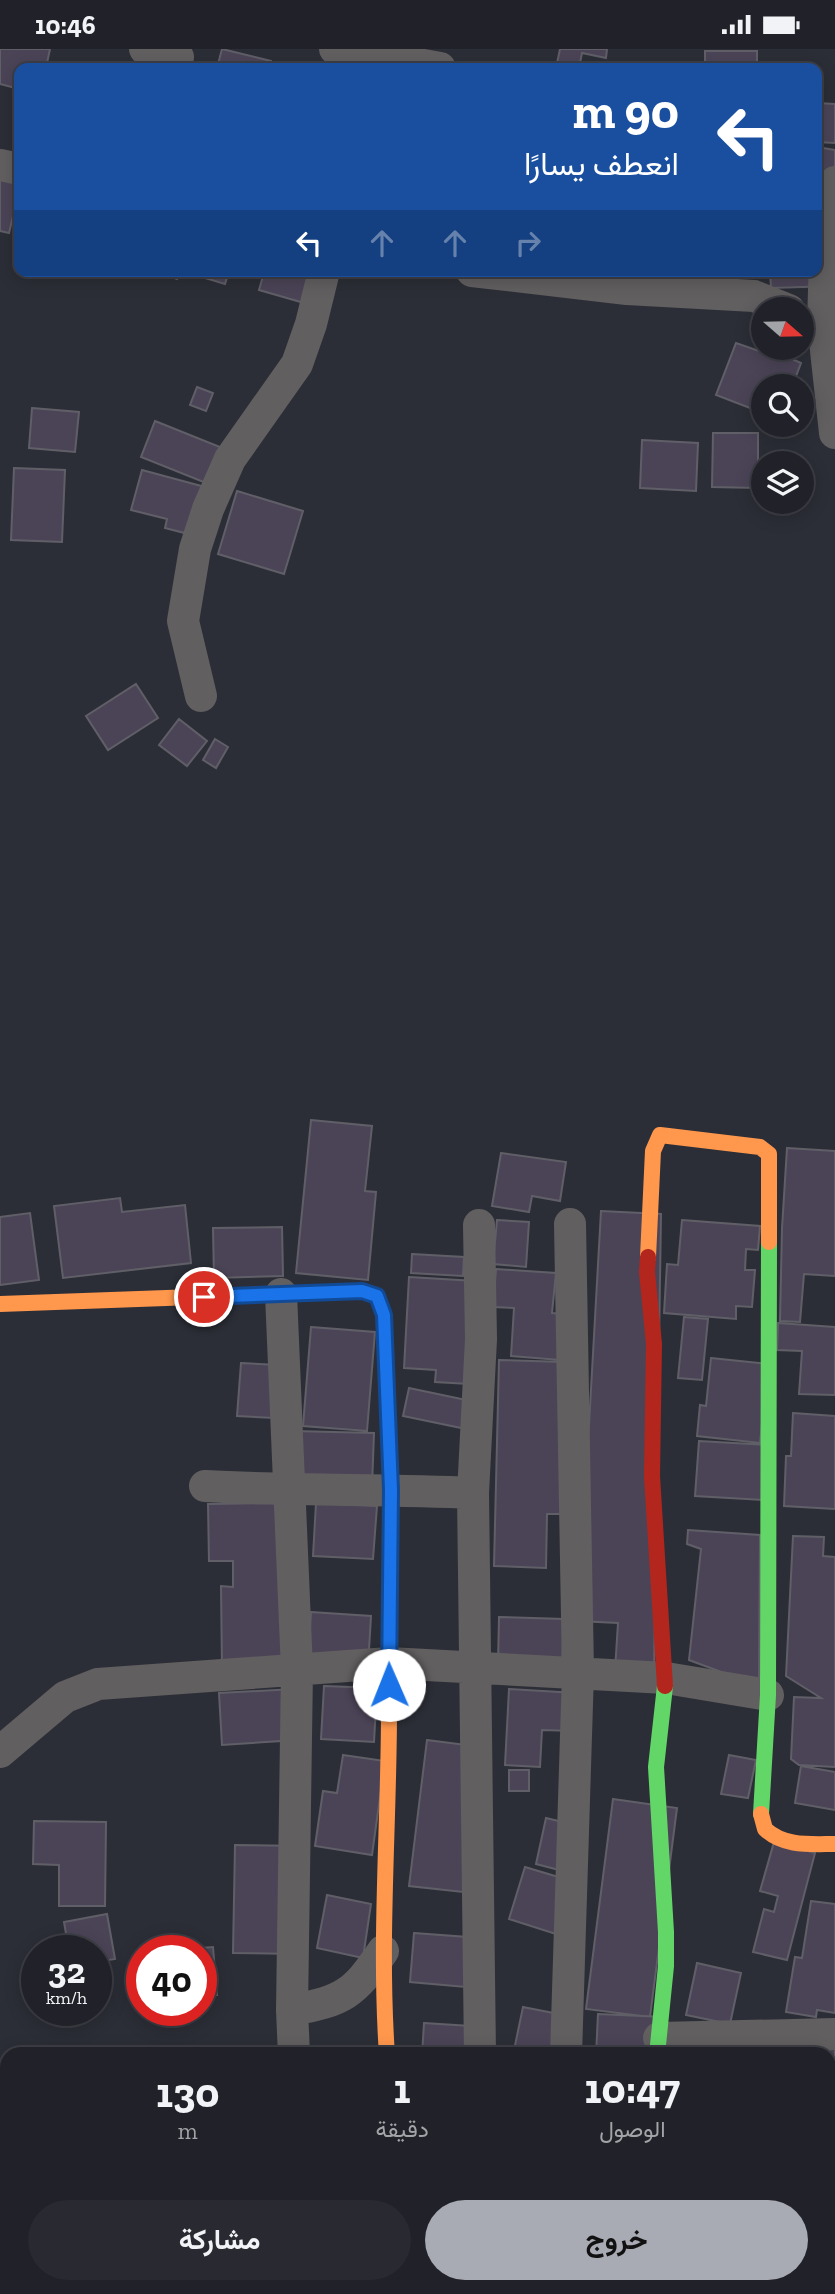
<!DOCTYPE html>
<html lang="ar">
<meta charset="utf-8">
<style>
:root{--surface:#212229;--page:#292a31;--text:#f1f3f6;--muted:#a2a4a8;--line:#3e3f46;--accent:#a8aab4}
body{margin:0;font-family:"Zilla Slab",Vazirmatn,serif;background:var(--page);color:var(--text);direction:rtl;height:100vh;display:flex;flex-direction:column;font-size:26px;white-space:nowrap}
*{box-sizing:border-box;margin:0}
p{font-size:23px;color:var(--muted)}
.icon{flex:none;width:38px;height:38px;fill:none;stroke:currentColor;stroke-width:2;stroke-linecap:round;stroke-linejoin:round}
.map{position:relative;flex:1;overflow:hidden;direction:ltr}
.side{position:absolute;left:0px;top:1998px;width:836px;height:247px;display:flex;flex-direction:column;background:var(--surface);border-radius:21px 21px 0 0;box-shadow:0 4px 18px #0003,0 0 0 2px var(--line);direction:rtl}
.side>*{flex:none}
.hud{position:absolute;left:14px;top:14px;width:808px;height:214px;border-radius:14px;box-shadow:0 4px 18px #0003,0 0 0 2px var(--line);direction:rtl;background:#1a4fa0;color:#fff;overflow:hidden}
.needle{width:46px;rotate:110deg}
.buttons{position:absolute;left:751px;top:248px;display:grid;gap:14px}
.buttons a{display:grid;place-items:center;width:63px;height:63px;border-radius:50%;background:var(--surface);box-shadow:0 4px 18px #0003,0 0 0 2px var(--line);font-size:35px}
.speed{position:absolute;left:21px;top:1886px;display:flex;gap:14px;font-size:35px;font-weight:700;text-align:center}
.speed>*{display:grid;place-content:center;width:91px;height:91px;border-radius:50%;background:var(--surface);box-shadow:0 4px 18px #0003,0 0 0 2px var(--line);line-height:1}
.speed small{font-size:18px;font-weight:400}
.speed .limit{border:10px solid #d22;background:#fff;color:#111}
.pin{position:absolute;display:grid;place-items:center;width:60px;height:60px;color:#fff;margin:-30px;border:4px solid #fff;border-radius:50%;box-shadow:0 2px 7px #0007}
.me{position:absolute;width:77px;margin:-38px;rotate:359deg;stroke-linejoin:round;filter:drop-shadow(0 0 5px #0008)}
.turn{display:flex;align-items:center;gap:24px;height:147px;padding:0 28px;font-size:32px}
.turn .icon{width:91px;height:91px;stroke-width:2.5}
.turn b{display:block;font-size:49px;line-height:60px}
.lanes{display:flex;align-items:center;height:66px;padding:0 28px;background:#0003;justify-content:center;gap:35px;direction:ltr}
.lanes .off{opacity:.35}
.eta{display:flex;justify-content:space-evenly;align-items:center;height:119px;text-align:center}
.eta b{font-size:42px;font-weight:700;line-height:49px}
.action{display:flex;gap:14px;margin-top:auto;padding:14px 28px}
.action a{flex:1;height:80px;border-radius:42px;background:var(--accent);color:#111;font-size:28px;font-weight:700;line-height:80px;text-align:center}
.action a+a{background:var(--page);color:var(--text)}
.status{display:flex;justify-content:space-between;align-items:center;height:49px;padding:0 35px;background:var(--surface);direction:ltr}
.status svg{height:19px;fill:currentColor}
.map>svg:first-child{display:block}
.building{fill:#4b4457;stroke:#605f67;stroke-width:2}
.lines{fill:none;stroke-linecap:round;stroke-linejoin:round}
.street{stroke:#625f60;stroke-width:32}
.fast{stroke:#63d668;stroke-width:16}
.slow{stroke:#ff974d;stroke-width:16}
.jam{stroke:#b3261e;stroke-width:16}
.route-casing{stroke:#114b97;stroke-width:18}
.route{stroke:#1a73e8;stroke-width:12}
</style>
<div class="status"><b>10:46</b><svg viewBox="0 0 49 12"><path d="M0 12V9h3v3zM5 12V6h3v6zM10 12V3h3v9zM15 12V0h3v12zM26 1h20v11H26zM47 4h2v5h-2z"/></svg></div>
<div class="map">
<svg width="835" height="2245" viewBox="0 0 835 2245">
<rect width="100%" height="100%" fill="#2c2e37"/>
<path class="building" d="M0,0H50L46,19H19V40L0,35Z
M222,0L271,12L269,19H217Z
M560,0H607L606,9L582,4L579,19H556Z
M705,2H757V19H705Z
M817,54L835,55V94L817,93Z
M817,98L835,101V146L817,186Z
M0,124L19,129V142L9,184L0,182Z
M164,222H180L177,230L163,225Z
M182,222H229L225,235Z
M246,222H335L325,260L259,241L263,227Z
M705,222H738L734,234L705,225Z
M770,222H817L835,237L771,239Z
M763,292V299H797L792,310L801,314L792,338H763V364L716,346L736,294L759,302Z
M197,338L213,344L206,362L190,356Z
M32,359L79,363L75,403L29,399Z
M155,372L225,400L211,436L141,408Z
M713,384H758V439L712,438Z
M642,391L698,394L696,442L640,439Z
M14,419L65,421L62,493L11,491Z
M142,421L205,438L192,486L165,479L167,470L131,461Z
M237,442L303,462L284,525L218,505Z
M136,635L158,669L108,701L86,667Z
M179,670L207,692L187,717L159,696Z
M215,690L228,698L216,719L203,711Z
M311,1071L372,1077L365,1142L376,1143L368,1231L296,1224Z
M787,1099L835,1102V1227L804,1225L800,1273L780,1272L782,1179Z
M501,1104L566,1113L560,1152L532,1147L529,1163L492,1157Z
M120,1149L122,1163L185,1156L191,1214L63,1229L54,1157Z
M601,1162L661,1165L654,1623L615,1621L618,1574L578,1572Z
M30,1164L39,1231L0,1236V1168Z
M497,1171L529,1173L526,1218L493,1215Z
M682,1171L760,1177L758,1201L746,1200L745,1221H755L752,1258L736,1257V1270L664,1264L667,1215L678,1216Z
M282,1178L283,1227L214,1229L213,1179Z
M412,1205L464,1208L463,1227L411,1224Z
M496,1220L556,1224L552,1264L563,1265L560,1311L511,1307L514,1259L493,1258Z
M409,1228L475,1232L469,1335L435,1333L436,1321L404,1319Z
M684,1268L708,1270L702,1331L678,1329Z
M778,1274L835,1278V1346L799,1345L802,1302L777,1301Z
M311,1278L375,1283L367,1382L303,1377Z
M711,1309L768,1315L760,1394L697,1387L700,1356L706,1357Z
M499,1311L565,1313L561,1465H547L546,1519L494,1517Z
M241,1314L278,1316L275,1369L237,1367Z
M409,1339L471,1352L466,1380L403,1367Z
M793,1364L835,1367V1460L784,1457L786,1407H791Z
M294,1382L374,1384L372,1438L292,1435Z
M699,1392L767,1396L763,1451L695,1447Z
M284,1454L285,1617L222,1618L221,1537L233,1538V1512H209L208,1455Z
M316,1454L377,1457L373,1510L313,1507Z
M688,1481L760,1486L759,1637L689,1611L701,1500L687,1495Z
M793,1487L824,1488L823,1507L835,1508V1718L799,1716L791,1710L794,1648L821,1649L786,1627Z
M311,1563L371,1567L368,1618L308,1615Z
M499,1568L564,1570L562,1617L498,1615Z
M324,1637L377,1639L374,1693L321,1690Z
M294,1640L297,1691L222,1696L219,1644Z
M509,1640L576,1644L574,1682L542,1681L540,1718L505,1716Z
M427,1691L490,1699L472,1844L409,1837Z
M343,1706L385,1712L372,1806L315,1797L323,1742L337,1744Z
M729,1706L756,1711L748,1749L721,1745Z
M801,1717L835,1723V1761L795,1754Z
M509,1721H529V1742H509Z
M613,1750L677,1759L650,1968L586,1960Z
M546,1769L571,1775L559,1821L536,1815Z
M34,1772L106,1773L105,1857H59V1816L33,1815Z
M774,1793L815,1804L787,1911L753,1903L764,1860L774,1863L778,1847L760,1842Z
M235,1796L301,1797L297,1905L233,1904Z
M525,1818L575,1833L559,1886L509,1870Z
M327,1846L371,1855L363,1909L317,1899Z
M811,1852L835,1855V1964L817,1961L816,1968L786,1963L795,1908L802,1909Z
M107,1865L115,1910L96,1913V1902H69L64,1873Z
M414,1884L481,1889L477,1939L410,1933Z
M213,1898L217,1946L201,1947V1902H160Z
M697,1914L741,1924L730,1975L686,1966Z
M523,1958L574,1968L566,2006H513Z
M598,1965L664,1968L662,2006H596Z
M424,1974L486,1978L483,2006H422Z
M752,1982L789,1994L786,2006H744Z
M835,1984V2091L830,2092V2044H831L829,1985Z
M830,2221L835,2222V2245H783L784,2238H830Z
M231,2238H276L274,2245H230Z
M510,2238H557L556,2245H510Z
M702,2238H758V2242Z"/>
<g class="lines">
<path class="street" d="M145,0L178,8
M335,0L440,19
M0,116L19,120
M835,133L825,209L823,274L835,384
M472,222L627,240L754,247L789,261
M201,647L183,572L195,500L208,460L230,410L297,315L311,275L324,222
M479,1176L481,1290L473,1444L480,2006
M281,1245L297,1621L292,1961L294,2006
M205,1437C294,1442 384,1440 473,1444
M0,1703L65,1648L98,1635L389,1614L666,1629L768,1646
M292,1961C343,1952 354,1945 383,1902
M659,1989L835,1985
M566,2006L578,1623L570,1175
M476,2245V2238
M558,2245L559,2238
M652,2245V2238"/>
<path class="fast" d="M381,1258L384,1266L391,1441L389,1661
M761,1765L768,1646L769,1193
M657,2006L666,1917V1883L656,1718L665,1637"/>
<path class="slow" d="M648,1208L653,1102L660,1086L760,1098L769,1105V1193
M0,1255L362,1242L377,1247L381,1258
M761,1765L765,1780C784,1798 811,1795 835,1795
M387,2006C379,1891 389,1776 389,1661"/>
<path class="jam" d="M648,1208L647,1223L654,1295L652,1427L665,1637"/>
</g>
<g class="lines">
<g class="route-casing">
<path id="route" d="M204,1248L362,1242L377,1247L384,1266L391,1441L389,1636"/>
</g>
<use href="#route" class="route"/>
</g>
</svg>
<div class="buttons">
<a><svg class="needle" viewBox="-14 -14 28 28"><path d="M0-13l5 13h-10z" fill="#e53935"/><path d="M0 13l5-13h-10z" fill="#a2a4a8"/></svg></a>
<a><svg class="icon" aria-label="search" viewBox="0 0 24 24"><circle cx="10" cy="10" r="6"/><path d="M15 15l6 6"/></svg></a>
<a><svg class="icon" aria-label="layers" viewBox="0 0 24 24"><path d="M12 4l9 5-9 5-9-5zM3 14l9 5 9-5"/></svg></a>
</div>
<div class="speed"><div>32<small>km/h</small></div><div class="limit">40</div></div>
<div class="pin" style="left:204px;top:1248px;background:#d93025"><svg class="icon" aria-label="arrive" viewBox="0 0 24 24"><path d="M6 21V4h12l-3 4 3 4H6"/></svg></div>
<svg class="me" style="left:389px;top:1636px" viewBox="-20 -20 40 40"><circle r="19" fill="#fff"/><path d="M0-13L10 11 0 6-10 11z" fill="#1a73e8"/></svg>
<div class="hud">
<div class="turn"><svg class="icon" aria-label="left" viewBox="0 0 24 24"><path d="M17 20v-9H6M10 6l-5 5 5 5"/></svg><div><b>90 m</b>انعطف يسارًا</div></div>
<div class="lanes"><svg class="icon" aria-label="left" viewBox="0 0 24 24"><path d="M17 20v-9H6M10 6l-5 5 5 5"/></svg><svg class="icon off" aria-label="ahead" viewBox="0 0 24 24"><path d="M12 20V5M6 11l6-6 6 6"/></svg><svg class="icon off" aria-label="ahead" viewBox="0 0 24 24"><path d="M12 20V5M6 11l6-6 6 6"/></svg><svg class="icon off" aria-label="right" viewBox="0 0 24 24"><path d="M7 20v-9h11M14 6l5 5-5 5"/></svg></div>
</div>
<section class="side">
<div class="eta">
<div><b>10:47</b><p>الوصول</p></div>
<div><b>1</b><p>دقيقة</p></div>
<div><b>130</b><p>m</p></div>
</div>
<div class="action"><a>خروج</a><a>مشاركة</a></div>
</section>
</div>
